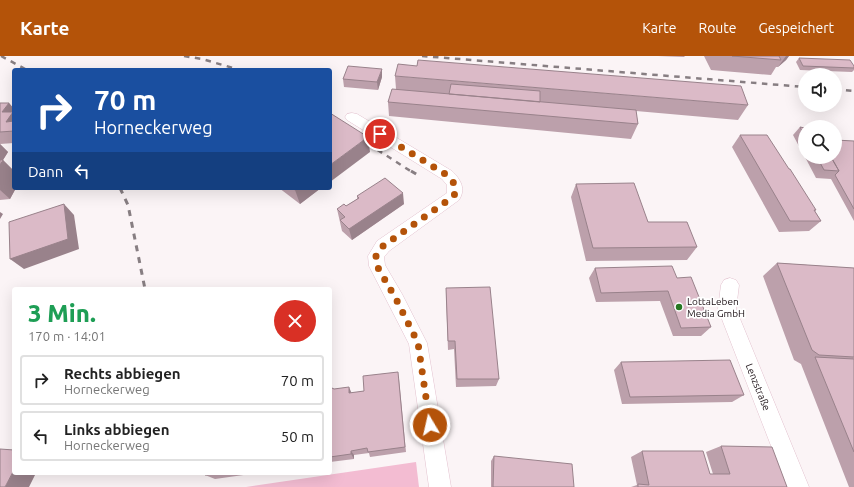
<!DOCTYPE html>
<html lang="de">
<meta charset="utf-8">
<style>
:root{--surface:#fff;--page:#f2f2f2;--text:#222;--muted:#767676;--line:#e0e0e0;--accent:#b45309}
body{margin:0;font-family:Ubuntu,sans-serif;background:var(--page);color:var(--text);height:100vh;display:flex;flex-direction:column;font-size:15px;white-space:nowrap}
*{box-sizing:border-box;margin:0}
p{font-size:13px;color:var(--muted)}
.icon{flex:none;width:22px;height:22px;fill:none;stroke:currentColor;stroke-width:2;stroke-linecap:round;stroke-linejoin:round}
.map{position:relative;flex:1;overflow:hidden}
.drawer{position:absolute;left:12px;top:231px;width:320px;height:188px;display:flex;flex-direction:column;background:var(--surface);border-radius:4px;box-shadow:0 4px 16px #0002}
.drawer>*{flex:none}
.guide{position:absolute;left:12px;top:12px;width:320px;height:122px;border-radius:4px;box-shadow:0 4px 16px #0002;background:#1a4fa0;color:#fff;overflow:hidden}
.tools{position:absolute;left:798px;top:12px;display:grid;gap:8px}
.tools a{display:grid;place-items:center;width:44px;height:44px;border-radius:50%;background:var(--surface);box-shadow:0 4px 16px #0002;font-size:20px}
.pin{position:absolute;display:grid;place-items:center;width:34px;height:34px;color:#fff;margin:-17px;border:2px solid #fff;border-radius:50%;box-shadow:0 1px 4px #0007}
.me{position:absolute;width:44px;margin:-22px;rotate:351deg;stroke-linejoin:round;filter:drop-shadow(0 0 3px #0008)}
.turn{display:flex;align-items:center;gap:14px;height:84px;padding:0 16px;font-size:18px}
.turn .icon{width:52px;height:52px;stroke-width:2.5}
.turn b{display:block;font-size:28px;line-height:34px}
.then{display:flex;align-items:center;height:38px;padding:0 16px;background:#0003;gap:8px;font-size:15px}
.round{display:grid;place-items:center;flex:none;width:42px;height:42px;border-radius:21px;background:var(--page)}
.summary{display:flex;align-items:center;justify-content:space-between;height:68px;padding:0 16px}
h1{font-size:24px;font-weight:800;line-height:30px;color:#1e9e55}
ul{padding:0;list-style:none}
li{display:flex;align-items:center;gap:12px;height:50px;margin:0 8px 6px;padding:0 8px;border:2px solid var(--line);border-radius:4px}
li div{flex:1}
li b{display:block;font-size:15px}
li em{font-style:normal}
header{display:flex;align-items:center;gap:24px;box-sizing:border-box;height:56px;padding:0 20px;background:var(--accent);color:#fff}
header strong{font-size:19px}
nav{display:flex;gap:22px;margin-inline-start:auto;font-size:14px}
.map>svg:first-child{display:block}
.green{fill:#f3bcd2}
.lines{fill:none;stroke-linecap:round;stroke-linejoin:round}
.street-casing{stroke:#e3c2cf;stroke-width:1}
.street{fill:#fff;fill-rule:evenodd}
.rail-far1{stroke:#877e82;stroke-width:2.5;stroke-dasharray:5.5 5.5;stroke-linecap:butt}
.rail{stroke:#877e82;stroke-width:3;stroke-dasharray:6 6;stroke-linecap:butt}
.wall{fill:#bca0ab}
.shaded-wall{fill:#99828b}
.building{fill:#dbbac7;stroke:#99828b}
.route{stroke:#b45309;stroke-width:7;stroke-dasharray:0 12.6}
.poi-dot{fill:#277823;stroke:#fff;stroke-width:1.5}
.labels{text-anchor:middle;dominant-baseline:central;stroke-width:3.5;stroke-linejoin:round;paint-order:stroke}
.poi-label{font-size:10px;fill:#1a0f14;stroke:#fff;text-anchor:start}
.street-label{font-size:10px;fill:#1a0f14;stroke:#fff}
</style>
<header>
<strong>Karte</strong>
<nav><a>Karte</a><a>Route</a><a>Gespeichert</a></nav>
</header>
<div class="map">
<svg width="854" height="431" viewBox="0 0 854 431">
<rect width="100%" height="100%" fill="#fbf4f6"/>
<path class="green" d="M416,406L419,431H246Z"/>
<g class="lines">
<g class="street-casing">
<path id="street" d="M352,57L357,58L452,115C461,124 466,133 459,144L389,195L384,201L385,209L402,238L427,287L451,431H429L409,288L369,210L368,200L377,185L447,137V129L442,123L347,64L345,61L347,58Z
M730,222L736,224L739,229L736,253L809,431H787L718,253L721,229L724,224Z"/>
</g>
<use href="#street" class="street"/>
<path class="rail-far1" d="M1,0L27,14
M184,0L202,3L240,14
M422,0L805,31
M835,33L854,35
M359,82L412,116"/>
<path class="rail" d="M411,115L421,121
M120,132L128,149L145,233"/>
</g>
<path class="wall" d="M658,0H685L684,1Z
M704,0H789L786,4L778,11H776L771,19L711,14Z
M799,2L854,10V14L852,16L800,14L796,6Z
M395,20L748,49L738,64L636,55L638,68L631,83L389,60L388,46L396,33Z
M382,21L378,34L344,31L343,23Z
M0,47H9L14,53V87L0,88L8,96L3,104L14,115V132H16L10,143L0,144Z
M800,71L805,72V96H802L793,79Z
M740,79L816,154L815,155L821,165L809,175L779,176L732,91Z
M854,85V165L831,123L816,122L805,101H835Z
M576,128L648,166L697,191L687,204L586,205L571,141Z
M279,132H321L300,148Z
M357,140L404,148L352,184L342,175L337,153L346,150L357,143Z
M777,207L854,212V431H849L801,308L794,304L763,220Z
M595,212L677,222L711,271L701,280H673L660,245L596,246L589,222Z
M446,232L499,323L496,330L456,331L454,293L448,294L446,241Z
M621,306L744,339L732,346L622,348L614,314Z
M399,323L406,396L370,401L369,397L354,399V403L330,406V331L334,333L352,337L364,335Z
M721,390L787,431H631L637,429L631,401L642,395L710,418H713L706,396Z
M494,400L574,431H491V405Z
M206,417H258L215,423L205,419Z"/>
<path class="shaded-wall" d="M786,0H789L786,4L778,11Z
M382,13V21L378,34L377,26Z
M9,47L14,53V74L6,66L2,56Z
M368,81L370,96L330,126V109Z
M0,88L8,96L3,104L14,115V132H16L10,143L0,134Z
M298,132H321L300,148L295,134Z
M403,137L404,148L352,184L349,173Z
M64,148L74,159L79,193L24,213L10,203Z
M0,156L3,158L0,163Z
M349,331L352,338L349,337Z
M351,395L354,399V403L351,398Z
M14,414V417H36L29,431H5Z"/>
<path class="building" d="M732,0H779L781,4Z
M799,2L850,4L854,10V12L803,10Z
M418,4L741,30L748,49L395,20L398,8L417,10Z
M348,10L382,13L377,26L343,23Z
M451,28L540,35V46L449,38Z
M392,33L636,54L638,68L388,46Z
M0,47H9L2,56H13L6,66L14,65V75L0,76Z
M330,57L368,81L330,109Z
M800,71L805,72V81Z
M740,79H767L789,113H790L816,154H814L821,165H790Z
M835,84L854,85V153L835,119L839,115L831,101H835Z
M817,101H831L839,115L824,114Z
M0,104H3L0,109Z
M385,122L403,137L349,173L340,164L345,161L337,153L344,148L346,150L359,142L357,140Z
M634,127L648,166H687L697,191L593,192L576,128Z
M292,132H298L295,134Z
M64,148L68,183L10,203L9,166Z
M777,207L854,212V301L819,299L812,294Z
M672,210L677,222L691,221L711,271L681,272L668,235L601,237L595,212Z
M490,231L499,323H457L455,285H448L446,232Z
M815,301L854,303V396Z
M730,304L744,339L630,341L621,306Z
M398,316L405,391L368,396L367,392L351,395V398L330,401V331L334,333L349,331V337L364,335L363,320Z
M721,390L772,391L787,431H638V428L649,429L642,395H703L710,418H730Z
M0,393L14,394V414L5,431H0Z
M494,400L572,408L574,431H493Z
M206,417H222L205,419Z"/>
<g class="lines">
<path class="route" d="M380,78L447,119C454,126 457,130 454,140L383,190L376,200L377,210L396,243L418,287L430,369"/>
</g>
<circle class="poi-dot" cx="679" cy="251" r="4"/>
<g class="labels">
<g class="poi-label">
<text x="687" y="245">LottaLeben<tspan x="687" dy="12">Media GmbH</tspan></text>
</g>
<g class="street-label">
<text transform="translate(758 331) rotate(68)">Lenzstraße</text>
</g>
</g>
</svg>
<div class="tools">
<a><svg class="icon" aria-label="sound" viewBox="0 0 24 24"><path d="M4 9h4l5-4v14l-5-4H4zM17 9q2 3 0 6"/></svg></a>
<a><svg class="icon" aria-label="search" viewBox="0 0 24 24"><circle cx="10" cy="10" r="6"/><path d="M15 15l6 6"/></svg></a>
</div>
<div class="pin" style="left:380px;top:78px;background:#d93025"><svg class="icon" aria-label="arrive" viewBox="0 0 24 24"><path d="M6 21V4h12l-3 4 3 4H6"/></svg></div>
<svg class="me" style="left:430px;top:369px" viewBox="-20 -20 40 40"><circle r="17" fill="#b45309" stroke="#fff" stroke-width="3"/><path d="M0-11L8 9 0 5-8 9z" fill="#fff"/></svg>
<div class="guide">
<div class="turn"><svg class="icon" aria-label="right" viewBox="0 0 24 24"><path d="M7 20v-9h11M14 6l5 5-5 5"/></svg><div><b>70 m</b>Horneckerweg</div></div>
<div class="then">Dann<svg class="icon" aria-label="left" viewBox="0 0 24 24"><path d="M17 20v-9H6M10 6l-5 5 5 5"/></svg></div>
</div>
<section class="drawer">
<div class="summary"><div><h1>3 Min.</h1><p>170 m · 14:01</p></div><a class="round" style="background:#d93025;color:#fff"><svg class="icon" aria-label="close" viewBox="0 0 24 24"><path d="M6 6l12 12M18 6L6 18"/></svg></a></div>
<ul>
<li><svg class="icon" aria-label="right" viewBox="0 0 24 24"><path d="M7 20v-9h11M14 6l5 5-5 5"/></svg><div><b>Rechts abbiegen</b><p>Horneckerweg</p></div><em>70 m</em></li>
<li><svg class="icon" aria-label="left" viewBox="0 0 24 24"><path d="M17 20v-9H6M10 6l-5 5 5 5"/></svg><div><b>Links abbiegen</b><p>Horneckerweg</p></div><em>50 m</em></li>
</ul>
</section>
</div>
